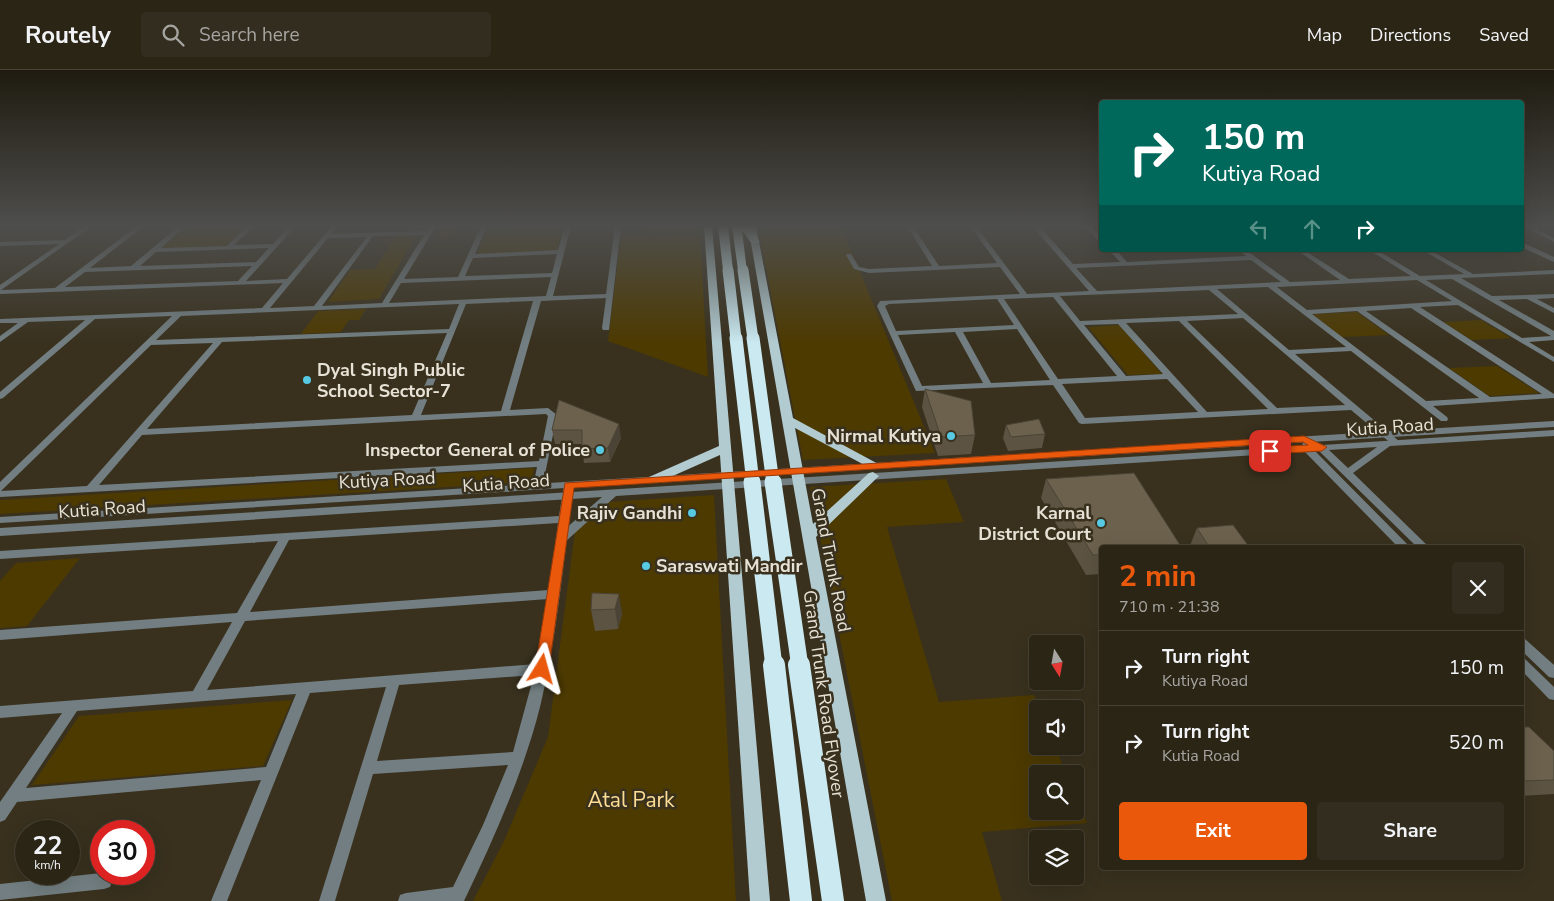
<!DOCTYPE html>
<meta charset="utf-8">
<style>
:root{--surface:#2b2516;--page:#332d1f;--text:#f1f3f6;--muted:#a6a5a1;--line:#474235;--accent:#ea580c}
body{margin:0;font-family:"Nunito Sans",sans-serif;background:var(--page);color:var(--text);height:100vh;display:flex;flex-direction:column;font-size:19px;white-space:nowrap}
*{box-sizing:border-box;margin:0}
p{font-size:16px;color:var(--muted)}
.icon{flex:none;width:28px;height:28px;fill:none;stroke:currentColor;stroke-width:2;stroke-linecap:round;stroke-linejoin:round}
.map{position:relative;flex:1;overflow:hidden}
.panel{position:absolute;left:1099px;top:475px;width:425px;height:325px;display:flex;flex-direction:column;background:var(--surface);border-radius:5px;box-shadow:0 5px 20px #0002,0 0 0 1px var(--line)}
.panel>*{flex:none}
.guide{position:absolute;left:1099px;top:30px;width:425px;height:152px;border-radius:5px;box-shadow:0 5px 20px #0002,0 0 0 1px var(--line);background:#00695c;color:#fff;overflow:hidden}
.needle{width:32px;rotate:169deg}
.buttons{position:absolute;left:1029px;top:565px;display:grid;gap:10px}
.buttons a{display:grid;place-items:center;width:55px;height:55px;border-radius:5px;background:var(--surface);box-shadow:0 5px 20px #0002,0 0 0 1px var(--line);font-size:25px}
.speed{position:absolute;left:15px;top:750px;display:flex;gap:10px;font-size:25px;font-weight:700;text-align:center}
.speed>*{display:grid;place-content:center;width:65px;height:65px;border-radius:50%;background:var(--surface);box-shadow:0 5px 20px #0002,0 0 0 1px var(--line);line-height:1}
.speed small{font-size:12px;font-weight:400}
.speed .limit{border:8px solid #d22;background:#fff;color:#111}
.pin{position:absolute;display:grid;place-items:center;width:42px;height:42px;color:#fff;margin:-21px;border-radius:10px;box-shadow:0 2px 8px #0006}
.me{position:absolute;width:55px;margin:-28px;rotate:8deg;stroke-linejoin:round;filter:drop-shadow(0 0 4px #0008)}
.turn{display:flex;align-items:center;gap:18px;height:105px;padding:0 20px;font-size:22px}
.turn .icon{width:65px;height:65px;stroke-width:2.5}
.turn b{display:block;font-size:35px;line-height:42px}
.lanes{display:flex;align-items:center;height:48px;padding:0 20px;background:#0003;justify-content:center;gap:25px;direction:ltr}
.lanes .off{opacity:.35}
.round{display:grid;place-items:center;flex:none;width:52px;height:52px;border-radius:5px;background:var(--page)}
.overview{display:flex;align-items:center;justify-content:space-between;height:85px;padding:0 20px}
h1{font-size:30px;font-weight:700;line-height:38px;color:var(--accent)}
.primary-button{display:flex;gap:10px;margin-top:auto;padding:10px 20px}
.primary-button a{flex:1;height:58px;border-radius:5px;background:var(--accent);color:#fff;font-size:20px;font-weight:700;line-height:58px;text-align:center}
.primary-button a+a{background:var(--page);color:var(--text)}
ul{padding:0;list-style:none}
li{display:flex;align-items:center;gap:15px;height:75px;padding:0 20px;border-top:1px solid var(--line)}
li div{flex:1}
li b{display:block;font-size:19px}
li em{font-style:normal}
header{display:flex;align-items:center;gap:30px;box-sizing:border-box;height:70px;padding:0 25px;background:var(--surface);border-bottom:1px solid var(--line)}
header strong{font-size:24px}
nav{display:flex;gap:28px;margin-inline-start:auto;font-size:18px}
.search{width:350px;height:45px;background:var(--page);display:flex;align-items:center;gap:12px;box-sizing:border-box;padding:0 18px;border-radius:5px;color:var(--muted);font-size:19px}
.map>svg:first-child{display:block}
.green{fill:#4d3a01}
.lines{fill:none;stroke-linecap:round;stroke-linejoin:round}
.minor{fill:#727e81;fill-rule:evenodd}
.tertiary{fill:#727e81;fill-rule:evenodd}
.primary{fill:#b2cbd1;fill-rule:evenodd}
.motorway{fill:#cae9f0;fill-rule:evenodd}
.motorway-bridge-far3{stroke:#cae9f0;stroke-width:11}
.motorway-bridge-far2{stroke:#cae9f0;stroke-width:13}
.motorway-bridge-far1{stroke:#cae9f0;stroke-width:17}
.motorway-bridge{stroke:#cae9f0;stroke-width:22}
.wall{fill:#5c5342}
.shaded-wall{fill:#4b4436}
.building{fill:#6b614d;stroke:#4b4436}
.route{fill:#ea580c;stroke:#983908}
.poi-dot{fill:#57c9e2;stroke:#39311e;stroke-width:2}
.labels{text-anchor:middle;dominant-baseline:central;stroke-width:5;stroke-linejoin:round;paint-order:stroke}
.poi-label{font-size:18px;font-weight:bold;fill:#e7e2d6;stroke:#39311e;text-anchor:end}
.street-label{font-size:18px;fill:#e7e2d6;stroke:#39311e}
.near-park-label{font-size:21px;fill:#fddd93;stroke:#39311e}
</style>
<header>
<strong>Routely</strong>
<div class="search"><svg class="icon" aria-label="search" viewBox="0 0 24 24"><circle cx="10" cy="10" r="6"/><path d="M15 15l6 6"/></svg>Search here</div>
<nav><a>Map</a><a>Directions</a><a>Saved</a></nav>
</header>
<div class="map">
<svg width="1554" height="831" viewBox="0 0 1554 831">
<rect width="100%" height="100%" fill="#39311e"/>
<path class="green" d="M188,156H248L227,176L162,178Z
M440,156H460L454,168H434Z
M563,156L557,181L477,184L489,157Z
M644,156H699V162L643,164Z
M758,156H841L935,383L803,390Z
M417,164L379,229L328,232L350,200L375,199L396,165Z
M700,165L708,307L608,271L621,167Z
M366,239L359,250H349L341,262L301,264L318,241Z
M1357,242L1389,265L1342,267L1312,244Z
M1481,250L1511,268L1472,270L1443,252Z
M1119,255L1162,304L1128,305L1088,257Z
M1497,296L1539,323L1489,326L1449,298Z
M534,398L531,412L0,444V430Z
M946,409L964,452L887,457L939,632L1034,625L1040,639H1038V676H1055L1066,704H1038V741H1075V725L1087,753L982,762L1002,831H892L810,417Z
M714,425L736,831H473L504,771L548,667L575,461L608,432Z
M80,488L27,556L0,558V511L16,493Z
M292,630L263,696L32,715L79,646Z"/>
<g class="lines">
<path class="minor" d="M85,156H92L1,220L55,218L137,156H144L90,198L131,196L179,156H186L161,178L227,176L247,156H254L234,175L273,174L289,156H296L246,211L287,209L332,156H338L332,164L427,161L430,156H436L404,209L458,207L481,156H487L475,184L558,180L565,156H571L553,226L606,224L615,156H621L609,260H603L602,258L606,228L541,231L510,340L548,338L557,345L542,419H534L533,417L537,397L0,427V412L172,246L95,249L3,328L0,329V322L85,250L28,252L0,272V266L18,253H0V249L262,238L283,213L0,224V215L59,174L0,176V172L65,170ZM424,165L382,233L322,236L373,166ZM367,167L314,236L270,238L328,168ZM269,178L256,192L140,196L156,182ZM557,184L552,203L465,206L473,188ZM252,196L238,211L65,217L85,202ZM551,207L546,226L389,233L401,213ZM533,231L501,341L421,345L466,234ZM459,234L449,259L156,270L181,246ZM447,263L412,345L147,359L222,272ZM213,273L87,416L1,421L151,275ZM546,344L548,346L539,391L99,415L142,365Z
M907,156H913L939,196L997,193L970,156H976L1027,224L1089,221L1032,156H1039L1073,194L1120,192L1109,180H1116L1127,192L1246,186L1239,180H1246L1290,212L1340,210L1297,180H1304L1349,209L1411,206L1369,180H1377L1420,206L1464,204L1422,180H1452L1449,182L1435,183L1473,204L1554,200V204L1461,208L1492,226L1554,224V228L1537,229L1554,238V243L1527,229L1499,230L1554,261V270L1529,272L1554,287V292L1458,235L1420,237L1554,324V328L1433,336L1447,347L1448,349L1447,351H1441L1351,281L1295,284L1399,371L1401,373L1399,375H1393L1351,340L1082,354L1079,353L1053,315L916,321L877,236L880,231L1020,224L1000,197L869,203L854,199L846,185L847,184H851L859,197L869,199L932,196ZM1251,190L1281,212L1097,221L1076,198ZM1452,209L1551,266H1552L1522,268L1426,210ZM1417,210L1452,231L1307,240L1277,217ZM1268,217L1346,277L1289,280L1217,219ZM1209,220L1238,244L1080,251L1060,226ZM1053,227L1117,306L1058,309L1004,229ZM997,229L1014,255L896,261L885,236L889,234ZM1411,238L1542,324L1490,327L1366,241ZM1357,241L1479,328L1426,331L1312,244ZM1243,248L1345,335L1277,338L1187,251ZM1179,251L1268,339L1207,342L1126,253ZM1118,254L1163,304L1126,306L1084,255ZM1017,259L1050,310L991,313L963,262ZM955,262L983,313L922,316L898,265ZM1167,309L1198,342L1085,348L1062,314Z
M1084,156H1091L1101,167V172L1099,171Z
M1522,156H1530L1554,168V172Z
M569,412L574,415C563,489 558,564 540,637C523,704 494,768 464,831H398L400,825L406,823L453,817L483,755L508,695L373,704L335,831H319L386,617L310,623L227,831H211L261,710L17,732L5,750L0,752V732L62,643L0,648V636L193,621L232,552L0,570V560L237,543L278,471L0,489V481L559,446L564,415ZM558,453L549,520L250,542L289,470ZM548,529L536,594L207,620L245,551ZM534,605L513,682L377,691L399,615ZM296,624L266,697L26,718L77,641Z
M101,803L110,805L112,811L110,817L104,819L0,830V814Z"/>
<path class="tertiary" d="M1521,172L1554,187V192L1521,177Z
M1554,351V357L0,453V447Z
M1554,360V366L1390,376L1353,403L1430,478H1418L1319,381H1315L1411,478H1399L1305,382L616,426L565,472H557L556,469L557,466L602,427L0,466V458L1302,376L1303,373L1306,372L1311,376L1319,373L1323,375ZM1377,377L1348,398L1329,380Z
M1521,567L1525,569L1554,595V608L1549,607L1521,580Z
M1521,587L1525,589L1554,617V630L1549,629L1521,600Z"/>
<path class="primary" d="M704,156H712L770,831H750L720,385L657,413H649L647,410L649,407L719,376Z
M748,156H756L793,348L882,396L880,399H872L795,358L813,454L869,403L873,402L879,406L816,467L886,831H866Z"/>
<path class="motorway" d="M718,156H728L733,200L728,203L723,200Z
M732,156H749L760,172L752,174L742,160L747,202L738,200Z"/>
<path class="motorway-bridge-far3" d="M728,200L736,269
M743,200L753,269"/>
<path class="motorway-bridge-far2" d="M736,268L753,413
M753,268L773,413"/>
<path class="motorway-bridge-far1" d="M752,412L774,597
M773,412L800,597"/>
<path class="motorway-bridge" d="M774,595L801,831
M799,595L833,831"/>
</g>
<path class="wall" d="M925,319L975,365L971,384L938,386L922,337Z
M559,330L621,368L610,392L584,393L582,374H555L552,360Z
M1006,355L1045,364L1042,378L1008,381L1003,368Z
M1046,409L1101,478V504L1086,505L1041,428Z
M1197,458L1250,478H1189Z
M592,523L622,544L618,559L595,561L591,540Z
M1521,657L1554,681V724L1521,726Z"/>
<path class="shaded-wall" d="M619,354L621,368L610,392L608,378Z
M619,524L622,544L618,559L615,539Z"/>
<path class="building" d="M925,319L971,331L975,365L941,367Z
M559,330L619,354L608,378L582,379V360H552Z
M1039,349L1045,364L1011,367L1006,355Z
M1134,403L1182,478H1101V485H1093L1046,409Z
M1233,455L1250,478H1210L1197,458Z
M592,523L619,524L615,539L591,540Z
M1521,657H1529L1554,681V710L1521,711Z"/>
<linearGradient id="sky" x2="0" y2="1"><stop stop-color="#1f1b10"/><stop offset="0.57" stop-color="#4e4e4c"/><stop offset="1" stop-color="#4e4e4c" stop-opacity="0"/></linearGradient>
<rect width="1554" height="273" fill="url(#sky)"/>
<path class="route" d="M1304,366L1327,377L1322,381L1270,384L1264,381L1270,377L1308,375L1303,372L574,418L549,599L547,603H537L535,599L565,413Z"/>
<g class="poi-dot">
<circle cx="307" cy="310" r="5"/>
<circle cx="951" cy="366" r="5"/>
<circle cx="600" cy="380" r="5"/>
<circle cx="692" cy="443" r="5"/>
<circle cx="1101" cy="453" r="5"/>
<circle cx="646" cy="496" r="5"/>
</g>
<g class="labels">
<g class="poi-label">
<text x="317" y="300" text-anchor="start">Dyal Singh Public<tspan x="317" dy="21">School Sector-7</tspan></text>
<text x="941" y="366">Nirmal Kutiya</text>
<text x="590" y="380">Inspector General of Police</text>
<text x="682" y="443">Rajiv Gandhi</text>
<text x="1091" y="443">Karnal<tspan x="1091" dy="21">District Court</tspan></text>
<text x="656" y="496" text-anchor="start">Saraswati Mandir</text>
</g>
<g class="street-label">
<text transform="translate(1390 357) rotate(-4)">Kutia Road</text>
<text transform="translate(387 410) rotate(-3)">Kutiya Road</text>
<text transform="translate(506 413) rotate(-4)">Kutia Road</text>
<text transform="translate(102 439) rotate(-4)">Kutia Road</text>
<text transform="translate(831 490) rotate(79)">Grand Trunk Road</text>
<text transform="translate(824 624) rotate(82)">Grand Trunk Road Flyover</text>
</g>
<g class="near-park-label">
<text x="631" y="730">Atal Park</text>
</g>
</g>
</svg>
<div class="buttons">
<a><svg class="needle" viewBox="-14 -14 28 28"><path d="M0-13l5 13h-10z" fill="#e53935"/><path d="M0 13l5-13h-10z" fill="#a6a5a1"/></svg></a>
<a><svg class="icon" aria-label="sound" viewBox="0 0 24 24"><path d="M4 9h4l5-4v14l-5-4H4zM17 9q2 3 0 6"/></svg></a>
<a><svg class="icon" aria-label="search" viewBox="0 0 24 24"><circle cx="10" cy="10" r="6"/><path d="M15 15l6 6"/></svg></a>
<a><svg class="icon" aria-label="layers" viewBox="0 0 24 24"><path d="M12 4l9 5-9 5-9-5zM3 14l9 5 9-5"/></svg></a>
</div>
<div class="speed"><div>22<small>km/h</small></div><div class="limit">30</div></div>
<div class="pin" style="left:1270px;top:381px;background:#d93025"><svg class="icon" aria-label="arrive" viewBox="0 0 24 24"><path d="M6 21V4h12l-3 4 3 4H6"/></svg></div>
<svg class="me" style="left:542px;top:599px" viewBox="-20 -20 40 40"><path d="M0-17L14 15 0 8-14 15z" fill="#ea580c" stroke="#fff" stroke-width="4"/></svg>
<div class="guide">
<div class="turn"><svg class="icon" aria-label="right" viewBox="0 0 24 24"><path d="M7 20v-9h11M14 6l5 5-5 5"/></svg><div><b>150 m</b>Kutiya Road</div></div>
<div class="lanes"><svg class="icon off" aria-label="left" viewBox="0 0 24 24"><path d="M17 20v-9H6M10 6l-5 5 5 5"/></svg><svg class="icon off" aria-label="ahead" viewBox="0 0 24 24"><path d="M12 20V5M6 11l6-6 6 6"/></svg><svg class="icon" aria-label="right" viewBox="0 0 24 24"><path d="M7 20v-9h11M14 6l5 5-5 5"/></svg></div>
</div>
<section class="panel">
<div class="overview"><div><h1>2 min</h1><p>710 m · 21:38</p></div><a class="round"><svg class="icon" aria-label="close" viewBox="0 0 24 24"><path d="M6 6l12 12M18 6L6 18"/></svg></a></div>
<ul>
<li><svg class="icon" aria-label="right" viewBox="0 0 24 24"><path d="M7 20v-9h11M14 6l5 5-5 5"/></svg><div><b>Turn right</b><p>Kutiya Road</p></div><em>150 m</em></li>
<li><svg class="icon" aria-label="right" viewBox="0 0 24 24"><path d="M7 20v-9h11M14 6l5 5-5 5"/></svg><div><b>Turn right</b><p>Kutia Road</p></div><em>520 m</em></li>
</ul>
<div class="primary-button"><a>Exit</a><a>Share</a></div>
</section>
</div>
